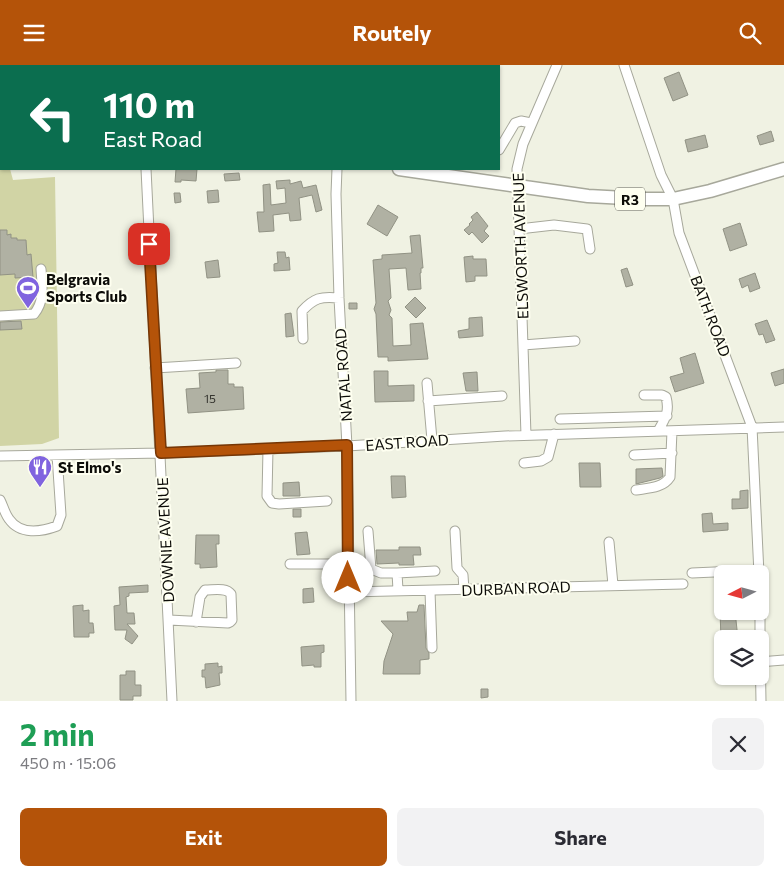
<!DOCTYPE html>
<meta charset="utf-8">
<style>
:root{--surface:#fff;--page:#f2f2f3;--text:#2b2b33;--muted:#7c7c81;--accent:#b45309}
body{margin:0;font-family:Commissioner,sans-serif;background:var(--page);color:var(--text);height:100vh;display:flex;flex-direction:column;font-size:19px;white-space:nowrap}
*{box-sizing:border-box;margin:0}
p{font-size:16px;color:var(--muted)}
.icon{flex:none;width:28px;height:28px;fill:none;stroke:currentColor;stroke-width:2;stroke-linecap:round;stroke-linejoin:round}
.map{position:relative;height:636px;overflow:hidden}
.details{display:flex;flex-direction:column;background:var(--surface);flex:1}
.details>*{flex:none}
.hud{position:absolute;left:0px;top:0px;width:500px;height:105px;box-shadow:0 1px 4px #0004;background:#0b6e4f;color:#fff;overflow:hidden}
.needle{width:32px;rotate:264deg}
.fabs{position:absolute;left:714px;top:500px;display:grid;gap:10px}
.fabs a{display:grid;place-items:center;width:55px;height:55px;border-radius:8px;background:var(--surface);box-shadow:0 1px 4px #0004;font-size:25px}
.pin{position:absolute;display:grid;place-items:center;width:42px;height:42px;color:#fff;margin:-21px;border-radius:10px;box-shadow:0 2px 8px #0006}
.me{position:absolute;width:55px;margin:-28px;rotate:0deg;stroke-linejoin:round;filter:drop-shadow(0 0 4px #0008)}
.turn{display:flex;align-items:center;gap:18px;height:105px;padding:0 20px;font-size:22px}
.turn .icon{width:65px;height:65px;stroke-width:2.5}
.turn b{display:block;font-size:35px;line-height:42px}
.round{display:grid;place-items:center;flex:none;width:52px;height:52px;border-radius:8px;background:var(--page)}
.head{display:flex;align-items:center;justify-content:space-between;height:85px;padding:0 20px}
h1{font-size:30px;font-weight:700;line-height:38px;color:#1e9e55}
.primary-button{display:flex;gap:10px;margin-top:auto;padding:10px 20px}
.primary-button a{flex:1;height:58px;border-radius:8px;background:var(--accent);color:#fff;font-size:20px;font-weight:700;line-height:58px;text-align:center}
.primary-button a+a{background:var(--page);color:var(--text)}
header{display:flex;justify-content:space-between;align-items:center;height:65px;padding:0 20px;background:var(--accent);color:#fff;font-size:22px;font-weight:700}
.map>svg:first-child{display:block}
.green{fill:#d1d4a5}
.building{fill:#b0b1a3;stroke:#919284}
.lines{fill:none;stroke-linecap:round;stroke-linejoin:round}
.minor-casing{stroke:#a7a89b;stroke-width:11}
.highway-casing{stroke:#a7a89b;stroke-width:15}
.minor{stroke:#fff;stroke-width:9}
.highway{stroke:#fff;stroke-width:12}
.route-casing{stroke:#753606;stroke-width:12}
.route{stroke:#b45309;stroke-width:9}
.labels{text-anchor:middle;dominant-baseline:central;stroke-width:4;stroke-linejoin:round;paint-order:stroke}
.number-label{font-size:12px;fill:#35352f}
.shield{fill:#fefff0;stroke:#55554e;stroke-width:1}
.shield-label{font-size:14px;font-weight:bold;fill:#0c0c08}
.street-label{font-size:15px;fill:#0c0c08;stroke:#fefff0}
.poi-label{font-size:15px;font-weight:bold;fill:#0c0c08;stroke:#fefff0;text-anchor:start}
</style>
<header><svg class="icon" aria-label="menu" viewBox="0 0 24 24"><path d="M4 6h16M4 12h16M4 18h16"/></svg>Routely<svg class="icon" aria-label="search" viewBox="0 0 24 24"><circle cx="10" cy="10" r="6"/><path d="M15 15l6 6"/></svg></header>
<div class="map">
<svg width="784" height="636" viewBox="0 0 784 636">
<rect width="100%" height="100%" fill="#f0f2e3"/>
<path class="green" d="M0,74L1,104H10L13,115L55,112L59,373L42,379L0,381Z"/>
<path class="building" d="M679,7L688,30L673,36L664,13Z
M771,66L774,76L760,80L757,71Z
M705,70L708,82L688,87L685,75Z
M176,104H197L196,116L181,115V117H175Z
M239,108L240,115L225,116L224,109Z
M290,115V119L301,116L303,123L316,120L322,145L316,147L312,130L299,133L301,155L290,156L289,148L273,150L274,166L259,167L257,147H264L263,120L270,119L271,140L286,138L285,123L277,124L276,116Z
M218,125L219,137L208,138L207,126Z
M174,128H180L181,137L175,138Z
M378,140L398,152L387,171L367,159Z
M477,147L488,161L484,166L489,171L482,178L472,167L469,170L464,165L470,160L469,159L473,155L471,152Z
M740,158L747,180L730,186L723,164Z
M0,165H7V170L11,169V173H17V175H26L27,190L31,189L33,212L15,213V209L0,210Z
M420,170L423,203H421V208H420L421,224L408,225L406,203L389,204L391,233L388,236L391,245L389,250L392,253L393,281L411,280L410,259L423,258L428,294L388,296V292H378L376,249L374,244L376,238L373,195L382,194V190L412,188L410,171Z
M277,187H285L286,193L289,192L290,205L274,206V199L278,198Z
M473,191V194H486L487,211H475V216L466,217L464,192Z
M218,195L220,212L207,213L205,197Z
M627,203L633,220L626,222L621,205Z
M755,208L760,223L750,227L748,220L742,223L739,214Z
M415,232L426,243L416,253L405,242Z
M349,238H357V244H349Z
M291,248L294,271L286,272L285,249Z
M482,252L483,271L459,273L458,266L469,264V253Z
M767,255L775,275L766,278L763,269L759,270L755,259Z
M21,256L22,264L0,265V257Z
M695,288L704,318L675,327L670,312L684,308L680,293Z
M784,304V318L775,321L771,308Z
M216,305H228V319H234V322H243L244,344L188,348L186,324L200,323L199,308L216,307Z
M374,306H388V321L414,320V336L375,337Z
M477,307L478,326H466L463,308Z
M579,398H600L601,422H580Z
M662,403L663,411L660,413L636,419V404Z
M391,411H405L406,432L392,433Z
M299,417L300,431H283V418Z
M748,425V443L732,444V434H740V426Z
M293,444H301V452H293Z
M712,448L713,459L728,458V465L703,467L702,449Z
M307,467L310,489L297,490L295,468Z
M196,470H219V479H216L217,502L200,503V499H195Z
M399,482H420L421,490H413L414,500H399V498L377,499L376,485H399Z
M148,520V527L129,528V531L126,532L127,548H134L135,559H127L138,571L132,579L125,574L127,565H115L114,541L120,540L119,522Z
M313,523L314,537L303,538V524Z
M83,540V546L89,545V558H93L94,568H89V572H74L73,541Z
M419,540H424L426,583L429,588V594L420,595V609H383L384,596L393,569L381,556H408L407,547H417Z
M720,546H735L738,574H721Z
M324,580V587L321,588V602H314V600L302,601L301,582Z
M218,598V602L222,601V608H219L220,620L206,623L205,612H202V605H205V599Z
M126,606H135V620H141V631H133V635H120V610H126Z
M481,624H488V632L481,633Z"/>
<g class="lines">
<g class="minor-casing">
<path id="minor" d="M142,0V1
M624,0L661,110L673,134L679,168L752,362L759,509
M350,1L351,0
M499,85L515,58L521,56L531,58
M146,104L172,636
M337,104L336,129L339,233L347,381L351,636
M519,164L554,160L587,164L590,184
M0,251L34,249C45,236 42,220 41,204
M303,274L302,246C314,233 321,231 339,233
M523,280L575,276
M155,303L236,298
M427,318L432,375
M644,330H662L666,332C670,347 665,354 658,366H662
M428,336L502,331
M560,354L667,351
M526,370L517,104L523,79L557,0
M268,384L267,431L272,438L279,439L327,436
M634,390L672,388
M0,391L161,388L347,381L505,371L784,362
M524,398L541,396L548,392L554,369
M636,425C649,423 663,423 670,412L672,366
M0,435C3,441 5,449 9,454C20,470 41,467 57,461L61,450L57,390
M368,466L371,504L381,508H397L398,525
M455,466L457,503L463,510L464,525
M609,477L613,520
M290,499H348
M397,508L435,506
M692,508L759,505
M430,526L432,583
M348,527L683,519
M760,546V574
M169,555L228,558L230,557L232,555L231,529C226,522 214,525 205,525L200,532L196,557
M760,580L761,636
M760,597L784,595"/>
</g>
<g class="highway-casing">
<path id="highway" d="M0,53H1
M399,104L588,131L644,134H673L710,126L784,104"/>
</g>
<use href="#minor" class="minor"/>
<use href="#highway" class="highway"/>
</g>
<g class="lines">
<g class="route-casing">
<path id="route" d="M149,179L161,388L347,380L348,513"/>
</g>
<use href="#route" class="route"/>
</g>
<defs>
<g id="stadium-pin" transform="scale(1.25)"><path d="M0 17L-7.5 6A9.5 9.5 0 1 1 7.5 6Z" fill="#8064df" stroke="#fefff0"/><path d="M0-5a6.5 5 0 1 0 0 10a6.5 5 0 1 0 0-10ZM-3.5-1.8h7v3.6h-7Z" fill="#fff"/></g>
<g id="restaurant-pin" transform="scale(1.25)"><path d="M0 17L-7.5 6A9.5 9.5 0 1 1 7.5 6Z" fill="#8064df" stroke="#fefff0"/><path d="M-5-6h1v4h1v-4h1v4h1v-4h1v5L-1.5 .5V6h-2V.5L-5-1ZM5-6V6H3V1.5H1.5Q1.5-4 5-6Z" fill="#fff"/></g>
</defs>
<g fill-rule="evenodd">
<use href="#stadium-pin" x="28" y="223"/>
<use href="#restaurant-pin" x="40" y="402"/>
</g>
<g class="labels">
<g class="number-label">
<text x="210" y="333">15</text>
</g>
<rect class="shield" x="615" y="122.5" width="30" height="23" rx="4"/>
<g class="shield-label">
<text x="630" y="134">R3</text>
</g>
<g class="street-label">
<text transform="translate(520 181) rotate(-92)">ELSWORTH AVENUE</text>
<text transform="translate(711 251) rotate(69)">BATH ROAD</text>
<text transform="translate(343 310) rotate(-94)">NATAL ROAD</text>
<text transform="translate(407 377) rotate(-4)">EAST ROAD</text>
<text transform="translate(165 475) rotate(-93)">DOWNIE AVENUE</text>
<text transform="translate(516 523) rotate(-2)">DURBAN ROAD</text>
</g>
<g class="poi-label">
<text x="46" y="214">Belgravia<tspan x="46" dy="17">Sports Club</tspan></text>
<text x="58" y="402">St Elmo's</text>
</g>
</g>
</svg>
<div class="fabs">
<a><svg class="needle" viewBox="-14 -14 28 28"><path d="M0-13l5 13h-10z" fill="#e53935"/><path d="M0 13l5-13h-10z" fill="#7c7c81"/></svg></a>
<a><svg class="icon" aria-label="layers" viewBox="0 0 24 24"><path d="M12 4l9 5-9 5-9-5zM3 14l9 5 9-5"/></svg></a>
</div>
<div class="pin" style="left:149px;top:179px;background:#d93025"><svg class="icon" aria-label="arrive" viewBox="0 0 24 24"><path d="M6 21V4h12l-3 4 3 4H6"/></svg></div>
<svg class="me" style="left:348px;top:513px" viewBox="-20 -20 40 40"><circle r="19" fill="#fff"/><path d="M0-13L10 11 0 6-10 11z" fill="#b45309"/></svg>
<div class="hud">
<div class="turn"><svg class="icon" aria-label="left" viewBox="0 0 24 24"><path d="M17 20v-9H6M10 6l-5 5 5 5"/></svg><div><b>110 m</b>East Road</div></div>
</div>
</div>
<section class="details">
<div class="head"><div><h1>2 min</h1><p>450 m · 15:06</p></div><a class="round"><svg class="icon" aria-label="close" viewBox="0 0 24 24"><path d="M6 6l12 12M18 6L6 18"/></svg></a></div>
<div class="primary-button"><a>Exit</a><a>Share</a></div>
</section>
